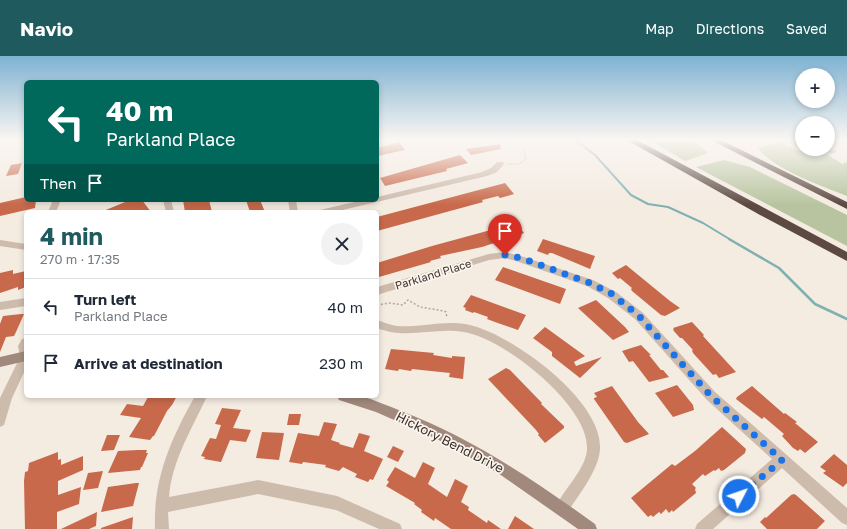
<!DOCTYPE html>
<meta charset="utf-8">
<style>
:root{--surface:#fff;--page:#f2f2f3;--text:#1f2937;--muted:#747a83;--line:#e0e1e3;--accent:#1f5a5e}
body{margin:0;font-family:"Golos Text",sans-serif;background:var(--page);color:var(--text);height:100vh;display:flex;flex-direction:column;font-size:15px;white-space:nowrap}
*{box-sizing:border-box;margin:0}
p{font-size:13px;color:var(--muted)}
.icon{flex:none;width:22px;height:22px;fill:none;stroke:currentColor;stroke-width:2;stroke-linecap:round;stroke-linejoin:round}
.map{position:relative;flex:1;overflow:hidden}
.details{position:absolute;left:24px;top:154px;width:355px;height:188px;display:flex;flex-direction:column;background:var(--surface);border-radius:6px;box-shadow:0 2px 6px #0003}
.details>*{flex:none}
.top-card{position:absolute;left:24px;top:24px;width:355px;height:122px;border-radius:6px;box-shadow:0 2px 6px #0003;background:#00695c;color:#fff;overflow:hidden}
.tools{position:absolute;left:795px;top:12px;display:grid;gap:8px}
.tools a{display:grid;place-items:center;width:40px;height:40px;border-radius:50%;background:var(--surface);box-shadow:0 2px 6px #0003;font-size:20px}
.pin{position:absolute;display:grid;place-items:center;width:34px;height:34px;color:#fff;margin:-41px -17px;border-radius:50% 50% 50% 0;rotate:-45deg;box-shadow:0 0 4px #0007}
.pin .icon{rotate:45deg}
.me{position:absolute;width:44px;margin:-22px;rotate:49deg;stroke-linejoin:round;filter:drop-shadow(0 0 3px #0008)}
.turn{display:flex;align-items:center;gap:14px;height:84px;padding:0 16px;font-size:18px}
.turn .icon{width:52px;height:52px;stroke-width:2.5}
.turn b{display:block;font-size:28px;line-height:34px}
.then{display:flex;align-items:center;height:38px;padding:0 16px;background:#0003;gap:8px;font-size:15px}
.round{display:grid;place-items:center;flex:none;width:42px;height:42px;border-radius:21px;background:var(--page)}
.summary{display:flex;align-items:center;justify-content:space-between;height:68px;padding:0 16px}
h1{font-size:24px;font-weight:700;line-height:30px;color:var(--accent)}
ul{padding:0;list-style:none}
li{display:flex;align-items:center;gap:12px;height:56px;padding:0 16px;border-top:1px solid var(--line)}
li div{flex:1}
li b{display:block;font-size:15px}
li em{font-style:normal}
header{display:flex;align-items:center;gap:24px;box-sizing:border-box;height:56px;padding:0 20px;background:var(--accent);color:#fff}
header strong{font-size:19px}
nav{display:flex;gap:22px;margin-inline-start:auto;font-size:14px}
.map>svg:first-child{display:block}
.green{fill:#b8c4a0}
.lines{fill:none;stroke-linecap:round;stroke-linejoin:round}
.stream-far1{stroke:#7fb0b2;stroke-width:2}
.stream{stroke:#7fb0b2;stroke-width:2.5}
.building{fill:#c8694b}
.path-far1{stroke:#b9a596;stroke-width:1;stroke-dasharray:1.5 1.5;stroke-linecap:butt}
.path{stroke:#b9a596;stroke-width:1.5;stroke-dasharray:2 2;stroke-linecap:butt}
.street{fill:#cdbbac;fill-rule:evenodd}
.secondary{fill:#a18a7d;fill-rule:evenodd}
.highway{fill:#5c4a42;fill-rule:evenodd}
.route{stroke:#1a73e8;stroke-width:7;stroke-dasharray:0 12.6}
.labels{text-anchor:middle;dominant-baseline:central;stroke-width:3.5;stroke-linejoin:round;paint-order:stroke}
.street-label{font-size:11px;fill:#3b302b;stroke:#fbf5ee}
.near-street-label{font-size:13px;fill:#3b302b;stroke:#fbf5ee}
</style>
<header>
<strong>Navio</strong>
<nav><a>Map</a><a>Directions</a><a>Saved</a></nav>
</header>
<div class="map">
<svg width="847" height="473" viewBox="0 0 847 473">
<rect width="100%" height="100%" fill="#f4ebe1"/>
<path class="green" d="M648,83C671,83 691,78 708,97L685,105Z
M780,86L799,95C811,90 827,92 838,96L827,98L842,108L847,106V140C822,130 773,113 758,92Z
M724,104L750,111L847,159V190L696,111Z"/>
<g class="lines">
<path class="stream-far1" d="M574,83L595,99L631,139L648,148L668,151L703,167L731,184"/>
<path class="stream" d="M729,183L779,212L815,248L847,263"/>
</g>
<path class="building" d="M399,86L405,94L377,100V92Z
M500,88L501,93L471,99L466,93Z
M460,99L468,107L446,113L447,115L385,130L380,122Z
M22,107L18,118L6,120L11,109Z
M505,127L514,138L500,142L498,140L482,144L483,146L377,175V161Z
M26,141V144H36L35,152L0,160V147Z
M130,144H142L151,156H101Z
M183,144H209L212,156H185Z
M246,144H260L265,156H250Z
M516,167L524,177L482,191L440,200L441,202L430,205L431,206L379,221L377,217V207L432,190Z
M543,183L595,200L590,213L552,197H549L548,199L537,195Z
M626,209L670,245L680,252L665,260L661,259L632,235L631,233L632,232L620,222L618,223L612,217Z
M503,211L566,233L560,248L495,224Z
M13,214V218L26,215V231L18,234V231L0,237V217Z
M471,239L526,259L518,274L495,266L487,263L488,261L474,256L473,257L465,254L466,252L463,251Z
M596,244L625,271L629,276L613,284L578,252Z
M21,258H24L16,276L14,280L6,281L0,296V268L3,260Z
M692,266L704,279L703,280L736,316L719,322L716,318L713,319L693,297L692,294H693L682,282H680L673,274L674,273L673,272Z
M545,271L585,300L574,306L576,310L602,301L580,322L552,300V296L533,282Z
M641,289L651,299H649L661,314H663L669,321L649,326L633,305L629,306L622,295Z
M391,293L434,297L433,299L452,302V300L465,301L463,323L449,321L450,317L412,313L411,315L399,313L398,315L385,313Z
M506,312L510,314L542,347L541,348L564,370V372L545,387L538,379L539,378L536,374L488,323Z
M677,329L693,349L694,354L673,361L655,337Z
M612,330L638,366L649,378L627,387L624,386L594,343V342L597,341L594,337Z
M752,330L784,358L785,357L797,366L795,367L818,386L805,397L800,393L798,395L793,392L782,380L784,378L764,361L762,363L736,343L737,341Z
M151,340H177L172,349L167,355L154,380H153L150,384L129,381L141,362L120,359L127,348L143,350L148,341Z
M222,352L241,354L233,372L251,374L246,386L230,384L221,406L204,403L205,401L201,400L210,382L216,383L221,369L215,368Z
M289,358H301L299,369H287Z
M324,366L337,368L331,384L340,387L339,388L353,392L359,377L370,380L364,395L383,403L373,424L370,423L368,426L355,421L357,418L343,411L339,415L325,411L326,409L303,406L302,408L289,406L298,377L319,380Z
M722,371L746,393L745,397L724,414L721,415L719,412L715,415L714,414L705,420L703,418L692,428L696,432L695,433L696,437L673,456L672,454L669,457L666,453L661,458L659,456L653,461L651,459L648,461L631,442L672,408L675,410L695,395Z
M262,376L284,377L279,404L256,402Z
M107,379H120L114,394L101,395Z
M393,390L404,395L398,406L387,401Z
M138,394H147L146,397H148L142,411H141L140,414L108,417L118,395Z
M58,396V404L61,403V409L83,400V414L58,425V439L81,431L79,448L57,456V473H25L24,425L25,416L28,415L29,407Z
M834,398L847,409V427L843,431L823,417L826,415L820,411Z
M423,406L435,412L428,428L447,441L455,423L468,430L461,446L469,451L468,454L487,467L488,464L501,473H451L435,462L434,465L421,456L422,454L414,448L415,447L386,430L389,426L387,424L395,411L415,422Z
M103,415L98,432L83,434L88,417Z
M136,427H139L133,450L101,456L108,431Z
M794,438L796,439L825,465L817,473H767L760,466L765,461L766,462L791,439Z
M97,456L96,470L89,473H61Z
M515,460L534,473H508Z
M133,461L132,473H101V472Z"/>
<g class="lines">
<path class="path-far1" d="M508,108H519L526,103L524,94L516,83"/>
<path class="path" d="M377,249L390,247L403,249L408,244L420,251L444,255L446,256L447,262"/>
<path class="street" d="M497,106H503L504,108L497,116L487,120L334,156H319L320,154L363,144H377V141L482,116L491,112Z
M53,144H61L56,156H48Z
M163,144H171L174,156H166Z
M288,144H296L298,156H290Z
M0,184L26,188V194L0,190Z
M505,196L524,201L593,224L616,236L643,257L715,336L847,452V469L842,467L782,412L713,473H695L697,468L772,403L707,344L635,263L608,242L587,230L519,206L505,202L489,204L377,239V231L489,198Z
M26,242V250L0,254V246Z
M377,264C384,266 390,269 397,270C422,272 445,263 470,269C512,279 603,344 600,393C599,414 578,440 567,457L562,459L557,457L555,452C563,434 588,411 587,391C587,348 503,282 464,276C432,271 408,284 377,272Z
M26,282V312L12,342L4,369L0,371V342L20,301L18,290L22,283Z
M195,340H207C192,373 172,404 169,441L258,424L337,440L400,468L402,473H379L336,454L258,438L168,456L169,473H155C153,423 171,383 195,340Z"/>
<path class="secondary" d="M26,295V305L0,311V301Z
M337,340C345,340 354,339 361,340C375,344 388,350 401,355C472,382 534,424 595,468L597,473H578L498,417L437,383L376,356L339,344Z"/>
<path class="highway" d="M625,83H635L847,196V205L760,159Z
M709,83H719L847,146V153Z"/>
</g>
<linearGradient id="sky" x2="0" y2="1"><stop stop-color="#7eb2d2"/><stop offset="0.56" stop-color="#faf6f2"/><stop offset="1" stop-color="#faf6f2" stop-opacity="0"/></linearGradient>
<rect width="847" height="149" fill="url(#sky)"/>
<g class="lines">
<path class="route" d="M505,199L521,202L590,227L612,238L639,260L711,340L782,404L739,440"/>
</g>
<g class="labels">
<g class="street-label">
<text transform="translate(433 218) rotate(-17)">Parkland Place</text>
</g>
<g class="near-street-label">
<text transform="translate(450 386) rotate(27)">Hickory Bend Drive</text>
</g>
</g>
</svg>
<div class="tools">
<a>+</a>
<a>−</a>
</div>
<div class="pin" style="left:505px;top:199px;background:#d93025"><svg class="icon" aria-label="arrive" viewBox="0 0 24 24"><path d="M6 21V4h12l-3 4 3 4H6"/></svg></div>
<svg class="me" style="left:739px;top:440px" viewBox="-20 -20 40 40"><circle r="17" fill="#1a73e8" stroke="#fff" stroke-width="3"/><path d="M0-11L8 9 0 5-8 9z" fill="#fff"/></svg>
<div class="top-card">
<div class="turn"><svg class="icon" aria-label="left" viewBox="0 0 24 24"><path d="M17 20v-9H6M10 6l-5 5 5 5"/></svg><div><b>40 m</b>Parkland Place</div></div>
<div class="then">Then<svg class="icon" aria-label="arrive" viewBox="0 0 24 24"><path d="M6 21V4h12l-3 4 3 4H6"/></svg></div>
</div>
<section class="details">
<div class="summary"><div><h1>4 min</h1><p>270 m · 17:35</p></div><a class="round"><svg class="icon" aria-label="close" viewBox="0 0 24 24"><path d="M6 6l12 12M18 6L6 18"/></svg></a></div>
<ul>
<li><svg class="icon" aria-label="left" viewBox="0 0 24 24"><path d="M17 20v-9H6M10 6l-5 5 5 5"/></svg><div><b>Turn left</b><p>Parkland Place</p></div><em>40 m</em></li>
<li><svg class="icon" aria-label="arrive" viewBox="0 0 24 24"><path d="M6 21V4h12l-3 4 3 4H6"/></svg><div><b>Arrive at destination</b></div><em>230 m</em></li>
</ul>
</section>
</div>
